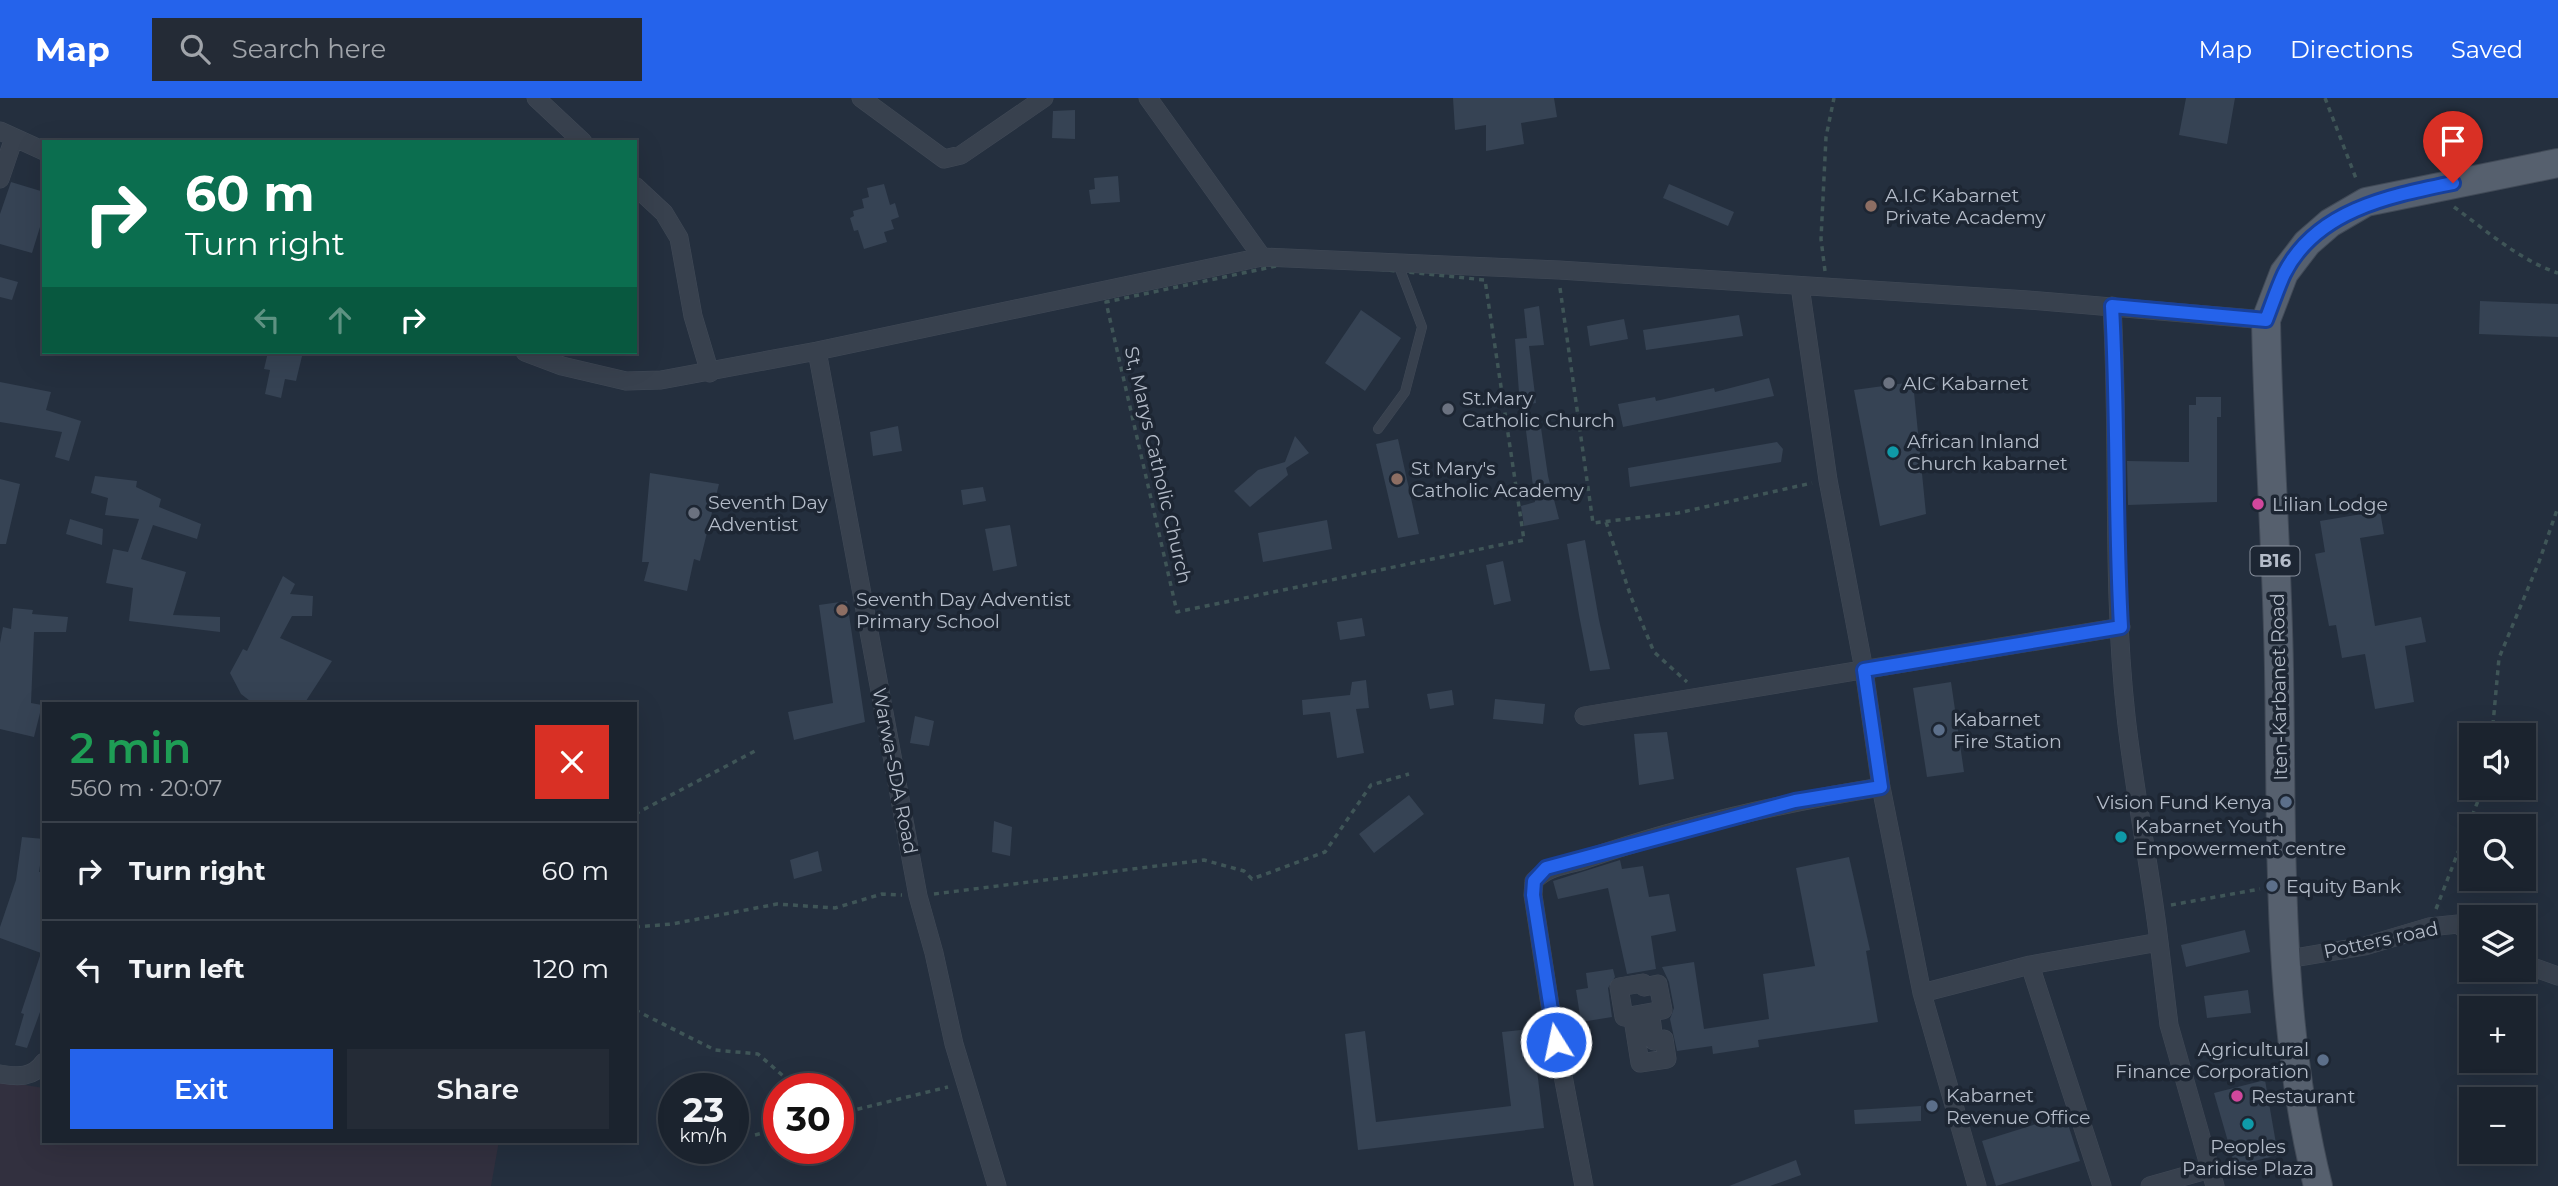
<!DOCTYPE html>
<meta charset="utf-8">
<style>
:root{--surface:#1b232e;--page:#242b36;--text:#f1f3f6;--muted:#a0a4aa;--line:#39404a;--accent:#2563eb}
body{margin:0;font-family:Montserrat,sans-serif;background:var(--page);color:var(--text);height:100vh;display:flex;flex-direction:column;font-size:26px;white-space:nowrap}
*{box-sizing:border-box;margin:0}
p{font-size:23px;color:var(--muted)}
.icon{flex:none;width:38px;height:38px;fill:none;stroke:currentColor;stroke-width:2;stroke-linecap:round;stroke-linejoin:round}
.map{position:relative;flex:1;overflow:hidden}
.side{position:absolute;left:42px;top:604px;width:595px;height:441px;display:flex;flex-direction:column;background:var(--surface);border-radius:0px;box-shadow:0 7px 28px #0002,0 0 0 2px var(--line)}
.side>*{flex:none}
.banner{position:absolute;left:42px;top:42px;width:595px;height:214px;border-radius:0px;box-shadow:0 7px 28px #0002,0 0 0 2px var(--line);background:#0b6e4f;color:#fff;overflow:hidden}
.controls{position:absolute;left:2459px;top:625px;display:grid;gap:14px}
.controls a{display:grid;place-items:center;width:77px;height:77px;border-radius:0px;background:var(--surface);box-shadow:0 7px 28px #0002,0 0 0 2px var(--line);font-size:35px}
.speed{position:absolute;left:658px;top:975px;display:flex;gap:14px;font-size:35px;font-weight:700;text-align:center}
.speed>*{display:grid;place-content:center;width:91px;height:91px;border-radius:50%;background:var(--surface);box-shadow:0 7px 28px #0002,0 0 0 2px var(--line);line-height:1}
.speed small{font-size:18px;font-weight:400}
.speed .limit{border:10px solid #d22;background:#fff;color:#111}
.pin{position:absolute;display:grid;place-items:center;width:60px;height:60px;color:#fff;margin:-72px -30px;border-radius:50% 50% 50% 0;rotate:-45deg;box-shadow:0 0 7px #0007}
.pin .icon{rotate:45deg}
.me{position:absolute;width:77px;margin:-38px;rotate:350deg;stroke-linejoin:round;filter:drop-shadow(0 0 5px #0008)}
.turn{display:flex;align-items:center;gap:24px;height:147px;padding:0 28px;font-size:32px}
.turn .icon{width:91px;height:91px;stroke-width:2.5}
.turn b{display:block;font-size:49px;line-height:60px}
.lanes{display:flex;align-items:center;height:66px;padding:0 28px;background:#0003;justify-content:center;gap:35px;direction:ltr}
.lanes .off{opacity:.35}
.round{display:grid;place-items:center;flex:none;width:74px;height:74px;border-radius:0px;background:var(--page)}
.headline{display:flex;align-items:center;justify-content:space-between;height:119px;padding:0 28px}
h1{font-size:42px;font-weight:600;line-height:52px;color:#1e9e55}
.primary-button{display:flex;gap:14px;margin-top:auto;padding:14px 28px}
.primary-button a{flex:1;height:80px;border-radius:0px;background:var(--accent);color:#fff;font-size:28px;font-weight:600;line-height:80px;text-align:center}
.primary-button a+a{background:var(--page);color:var(--text)}
ul{padding:0;list-style:none}
li{display:flex;align-items:center;gap:21px;height:98px;padding:0 28px;border-top:2px solid var(--line)}
li div{flex:1}
li b{display:block;font-size:26px}
li em{font-style:normal}
header{display:flex;align-items:center;gap:42px;box-sizing:border-box;height:98px;padding:0 35px;background:var(--accent);color:#fff}
header strong{font-size:33px}
nav{display:flex;gap:38px;margin-inline-start:auto;font-size:24px}
.search{width:490px;height:63px;background:var(--page);display:flex;align-items:center;gap:18px;box-sizing:border-box;padding:0 24px;border-radius:0px;color:var(--muted);font-size:26px}
.map>svg:first-child{display:block}
.medical{fill:#32303f}
.building{fill:#364354}
.lines{fill:none;stroke-linecap:round;stroke-linejoin:round}
.service-casing{stroke:#414a57;stroke-width:10}
.minor-casing{stroke:#414a57;stroke-width:19}
.primary-casing{stroke:#414a57;stroke-width:30}
.path{stroke:#3f5557;stroke-width:3.5;stroke-dasharray:5 5;stroke-linecap:butt}
.service{stroke:#38414e;stroke-width:9}
.minor{stroke:#38414e;stroke-width:18}
.primary{stroke:#56606e;stroke-width:28}
.route-casing{stroke:#184099;stroke-width:18}
.route{stroke:#2563eb;stroke-width:12}
.education-dot{fill:#8d6e63;stroke:#1d2633;stroke-width:2.5}
.worship-dot{fill:#6b7280;stroke:#1d2633;stroke-width:2.5}
.culture-dot{fill:#0f9aa8;stroke:#1d2633;stroke-width:2.5}
.hotel-dot{fill:#d1479c;stroke:#1d2633;stroke-width:2.5}
.service-dot{fill:#5c6f8a;stroke:#1d2633;stroke-width:2.5}
.labels{text-anchor:middle;dominant-baseline:central;stroke-width:7;stroke-linejoin:round;paint-order:stroke}
.shield{fill:#1d2633;stroke:#878f9c;stroke-width:2}
.shield-label{font-size:18px;font-weight:bold;fill:#b4bcc9}
.poi-label{font-size:19px;fill:#b4bcc9;stroke:#1d2633;text-anchor:start}
.street-label{font-size:19px;fill:#b4bcc9;stroke:#1d2633}
</style>
<header>
<strong>Map</strong>
<div class="search"><svg class="icon" aria-label="search" viewBox="0 0 24 24"><circle cx="10" cy="10" r="6"/><path d="M15 15l6 6"/></svg>Search here</div>
<nav><a>Map</a><a>Directions</a><a>Saved</a></nav>
</header>
<div class="map">
<svg width="2558" height="1088" viewBox="0 0 2558 1088">
<rect width="100%" height="100%" fill="#242f3e"/>
<path class="medical" d="M0,983L44,990V1043H499L491,1088H0Z"/>
<path class="building" d="M1453,0H1554L1557,19L1521,25L1524,46L1486,53V27L1455,32Z
M2186,0H2235L2227,46L2179,37Z
M1075,12V41L1052,40L1053,13Z
M1118,78L1120,104L1091,106L1089,92L1095,91L1094,80Z
M11,84L44,94V116L32,155L0,146V116Z
M884,86L890,107L895,105L899,119L891,122L894,131L884,134L887,144L864,151L858,132L854,133L850,120L854,118L853,113L864,110L862,101L869,99L867,90Z
M1669,86L1734,114L1728,128L1663,100Z
M0,179L18,184L12,202L0,199Z
M2480,203L2558,206V239L2479,236Z
M1539,208L1544,247L1529,248L1536,305L1520,308L1515,241L1527,240L1524,211Z
M1361,212L1401,240L1365,293L1325,265Z
M1739,217L1743,238L1646,252L1643,232Z
M1624,221L1628,241L1590,248L1587,228Z
M268,254H303L296,283L285,281L281,300L265,296L270,272L264,271Z
M1769,280L1774,298L1623,329L1618,306L1655,299L1656,303L1714,290L1715,294Z
M0,284L51,294L46,312L81,323L69,363L55,359L62,334L0,324Z
M1913,284L1926,416L1880,428L1854,292Z
M2196,299H2221V319H2217V404L2128,407L2127,363L2189,364V307H2196Z
M1540,323L1548,378L1559,421L1524,428L1521,408L1535,404L1525,325Z
M898,328L902,353L873,358L870,334Z
M1295,338L1309,355L1286,370L1288,377L1250,409L1234,393L1258,372L1285,364Z
M1398,341L1419,436L1398,440L1376,346Z
M1777,344L1783,351L1781,364L1630,389L1628,370Z
M650,375L719,386L700,463L694,461L687,493L644,483L649,464H642Z
M95,378L137,383L136,389L161,401L159,409L201,426L197,441L153,427L141,461L186,474L173,517L220,519V534L129,523L133,490L106,485L113,451L128,454L139,421L105,417L108,400L91,395Z
M0,381L20,386L6,446H0Z
M983,389L986,403L963,407L961,392Z
M2380,413L2384,436L2360,440L2375,528L2421,519L2426,544L2405,548L2414,604L2375,611L2365,556L2342,560L2336,527L2329,528L2315,456L2325,454L2320,423Z
M70,421L103,431L102,447L66,436Z
M1327,422L1332,451L1263,464L1258,435Z
M1010,427L1017,468L993,473L985,431Z
M1585,442L1599,522L1610,571L1590,573L1579,517L1567,446Z
M1503,463L1511,503L1494,507L1486,467Z
M283,478L295,486L290,496L313,498L312,518H292L280,540L332,563L304,606H254L241,596L230,575L243,551L247,553Z
M847,503L865,624L794,642L788,614L833,605L819,507Z
M13,510L33,512L32,516L68,519L66,534H34L31,605L42,607L34,639L0,631V545L3,529L11,531Z
M1362,520L1365,538L1340,542L1337,524Z
M1366,582L1369,610L1356,611L1364,655L1337,660L1330,614L1303,617L1302,602L1350,597L1352,584Z
M1951,584L1964,674L1927,679L1913,590Z
M1452,592L1454,607L1430,611L1427,596Z
M1495,601L1545,606L1543,626L1493,621Z
M915,618L934,623L929,648L910,645Z
M1667,634L1674,681L1639,687L1634,636Z
M1409,697L1424,716L1374,755L1359,736Z
M994,723L1012,729L1010,758L992,754Z
M22,739L44,741L39,774H44V903L27,950L15,947L24,916L21,915L41,855L0,840V829L16,782Z
M818,753L822,773L794,781L790,762Z
M1849,759L1870,852L1866,853L1878,924L1758,942L1759,949L1713,956L1712,948L1677,953L1670,921L1674,910L1669,884L1662,869L1694,864L1704,931L1769,921L1763,876L1815,868L1796,770Z
M1620,762L1622,771L1643,768L1649,799L1669,796L1676,833L1651,838L1656,871L1627,876L1608,790L1558,801L1553,783Z
M2245,832L2250,854L2186,869L2181,847Z
M1613,871L1615,879L1608,890L1612,919L1581,924L1576,892L1588,890L1586,875Z
M2248,892L2251,915L2207,920L2204,898Z
M1532,931L1544,1030L1358,1052L1345,936L1365,933L1376,1024L1511,1008L1502,934Z
M2265,982L2278,1057L2235,1068L2214,995Z
M1921,1008V1023L1855,1026L1854,1012Z
M2065,1017L2080,1063L1996,1088L1982,1043Z
M1796,1062L1801,1077L1770,1088H1729Z"/>
<g class="lines">
<g class="service-casing">
<path id="service" d="M1378,331L1405,294L1422,229L1401,174"/>
</g>
<g class="minor-casing">
<path id="minor" d="M536,0L583,44
M861,0L944,61L961,57L1044,0
M1148,0L1262,159
M0,33L44,53
M0,81L14,40
M635,88L664,115L679,140L693,218L710,275
M1800,188L1828,382L1864,572L1881,689L1922,895L1977,1088
M2112,208C2120,345 2111,482 2126,618C2134,693 2150,768 2159,844
M817,253L918,798L934,855L954,946L997,1088
M525,254L562,268L626,283L661,282L817,253L1262,159L1559,172L2028,202L2266,222
M1584,618L2121,529
M2288,861L2365,848L2429,829L2458,826L2471,836
M2524,866L2558,878
M2030,867L2102,1088
M1643,885L1644,889L1658,886L1663,912L1624,919L1619,889Z
M1922,895L2030,867L2159,844L2169,927L2215,1088
M1651,919L1654,943L1664,941L1667,961L1640,965L1633,921Z
M0,976C18,979 33,980 44,964
M1584,1088L1552,920L1533,797L1534,783C1549,767 1567,768 1586,761C1682,728 1781,705 1881,689
M2150,1088L2210,1071"/>
</g>
<g class="primary-casing">
<path id="primary" d="M2318,1088C2276,921 2282,742 2279,571C2277,455 2268,338 2266,222L2284,175L2307,145L2330,125L2366,104L2558,65"/>
</g>
<path class="path" d="M2325,0L2357,83
M2454,109C2487,133 2519,162 2558,175
M1300,163L1485,182L1524,442L1177,514L1106,204Z
M1825,173L1821,141L1826,39L1834,0
M1560,190L1593,425L1678,415L1812,385
M1606,424L1631,499L1654,554L1687,584
M2492,637L2499,560L2539,464L2558,409
M635,716L755,653
M934,796L1204,762L1244,773L1252,781L1325,754L1371,687L1409,676
M2171,807L2260,791
M2436,811L2483,690
M635,829L672,826L777,806L835,810L882,796L902,797
M635,912L715,952L758,956L797,990
M838,1016L948,989
M755,1037L779,1031"/>
<use href="#service" class="service"/>
<use href="#minor" class="minor"/>
<use href="#primary" class="primary"/>
</g>
<g class="lines">
<g class="route-casing">
<path id="route" d="M1556,944L1533,797L1534,783L1546,770L1795,703L1881,689L1864,572L2121,529C2115,422 2118,315 2112,208L2266,222C2272,207 2277,191 2284,176C2316,112 2389,98 2453,85"/>
</g>
<use href="#route" class="route"/>
</g>
<g class="education-dot">
<circle cx="1871" cy="108" r="7"/>
<circle cx="1397" cy="381" r="7"/>
<circle cx="842" cy="512" r="7"/>
</g>
<g class="worship-dot">
<circle cx="1889" cy="285" r="7"/>
<circle cx="1448" cy="311" r="7"/>
<circle cx="694" cy="415" r="7"/>
</g>
<g class="culture-dot">
<circle cx="1893" cy="354" r="7"/>
<circle cx="2121" cy="739" r="7"/>
<circle cx="2248" cy="1026" r="7"/>
</g>
<g class="hotel-dot">
<circle cx="2258" cy="406" r="7"/>
<circle cx="2237" cy="998" r="7"/>
</g>
<g class="service-dot">
<circle cx="1939" cy="632" r="7"/>
<circle cx="2286" cy="704" r="7"/>
<circle cx="2272" cy="788" r="7"/>
<circle cx="2323" cy="962" r="7"/>
<circle cx="1932" cy="1008" r="7"/>
</g>
<g class="labels">
<rect class="shield" x="2250.5" y="448.5" width="49" height="29" rx="5"/>
<g class="shield-label">
<text x="2275" y="463">B16</text>
</g>
<g class="poi-label">
<text x="1885" y="97">A.I.C Kabarnet<tspan x="1885" dy="22">Private Academy</tspan></text>
<text x="1903" y="285">AIC Kabarnet</text>
<text x="1462" y="300">St.Mary<tspan x="1462" dy="22">Catholic Church</tspan></text>
<text x="1907" y="343">African Inland<tspan x="1907" dy="22">Church kabarnet</tspan></text>
<text x="1411" y="370">St Mary's<tspan x="1411" dy="22">Catholic Academy</tspan></text>
<text x="708" y="404">Seventh Day<tspan x="708" dy="22">Adventist</tspan></text>
<text x="2272" y="406">Lilian Lodge</text>
<text x="856" y="501">Seventh Day Adventist<tspan x="856" dy="22">Primary School</tspan></text>
<text x="1953" y="621">Kabarnet<tspan x="1953" dy="22">Fire Station</tspan></text>
<text x="2272" y="704" text-anchor="end">Vision Fund Kenya</text>
<text x="2135" y="728">Kabarnet Youth<tspan x="2135" dy="22">Empowerment centre</tspan></text>
<text x="2286" y="788">Equity Bank</text>
<text x="2309" y="951" text-anchor="end">Agricultural<tspan x="2309" dy="22">Finance Corporation</tspan></text>
<text x="1946" y="997">Kabarnet<tspan x="1946" dy="22">Revenue Office</tspan></text>
<text x="2251" y="998">Restaurant</text>
<text x="2248" y="1048" text-anchor="middle">Peoples<tspan x="2248" dy="22">Paridise Plaza</tspan></text>
</g>
<g class="street-label">
<text transform="translate(1158 367) rotate(77)">St, Marys Catholic Church</text>
<text transform="translate(2279 589) rotate(-91)">Iten-Karbanet Road</text>
<text transform="translate(895 673) rotate(79)">Warwa-SDA Road</text>
<text transform="translate(2381 842) rotate(-12)">Potters road</text>
</g>
</g>
</svg>
<div class="controls">
<a><svg class="icon" aria-label="sound" viewBox="0 0 24 24"><path d="M4 9h4l5-4v14l-5-4H4zM17 9q2 3 0 6"/></svg></a>
<a><svg class="icon" aria-label="search" viewBox="0 0 24 24"><circle cx="10" cy="10" r="6"/><path d="M15 15l6 6"/></svg></a>
<a><svg class="icon" aria-label="layers" viewBox="0 0 24 24"><path d="M12 4l9 5-9 5-9-5zM3 14l9 5 9-5"/></svg></a>
<a>+</a>
<a>−</a>
</div>
<div class="speed"><div>23<small>km/h</small></div><div class="limit">30</div></div>
<div class="pin" style="left:2453px;top:85px;background:#d93025"><svg class="icon" aria-label="arrive" viewBox="0 0 24 24"><path d="M6 21V4h12l-3 4 3 4H6"/></svg></div>
<svg class="me" style="left:1556px;top:944px" viewBox="-20 -20 40 40"><circle r="17" fill="#2563eb" stroke="#fff" stroke-width="3"/><path d="M0-11L8 9 0 5-8 9z" fill="#fff"/></svg>
<div class="banner">
<div class="turn"><svg class="icon" aria-label="right" viewBox="0 0 24 24"><path d="M7 20v-9h11M14 6l5 5-5 5"/></svg><div><b>60 m</b>Turn right</div></div>
<div class="lanes"><svg class="icon off" aria-label="left" viewBox="0 0 24 24"><path d="M17 20v-9H6M10 6l-5 5 5 5"/></svg><svg class="icon off" aria-label="ahead" viewBox="0 0 24 24"><path d="M12 20V5M6 11l6-6 6 6"/></svg><svg class="icon" aria-label="right" viewBox="0 0 24 24"><path d="M7 20v-9h11M14 6l5 5-5 5"/></svg></div>
</div>
<section class="side">
<div class="headline"><div><h1>2 min</h1><p>560 m · 20:07</p></div><a class="round" style="background:#d93025;color:#fff"><svg class="icon" aria-label="close" viewBox="0 0 24 24"><path d="M6 6l12 12M18 6L6 18"/></svg></a></div>
<ul>
<li><svg class="icon" aria-label="right" viewBox="0 0 24 24"><path d="M7 20v-9h11M14 6l5 5-5 5"/></svg><div><b>Turn right</b></div><em>60 m</em></li>
<li><svg class="icon" aria-label="left" viewBox="0 0 24 24"><path d="M17 20v-9H6M10 6l-5 5 5 5"/></svg><div><b>Turn left</b></div><em>120 m</em></li>
</ul>
<div class="primary-button"><a>Exit</a><a>Share</a></div>
</section>
</div>
